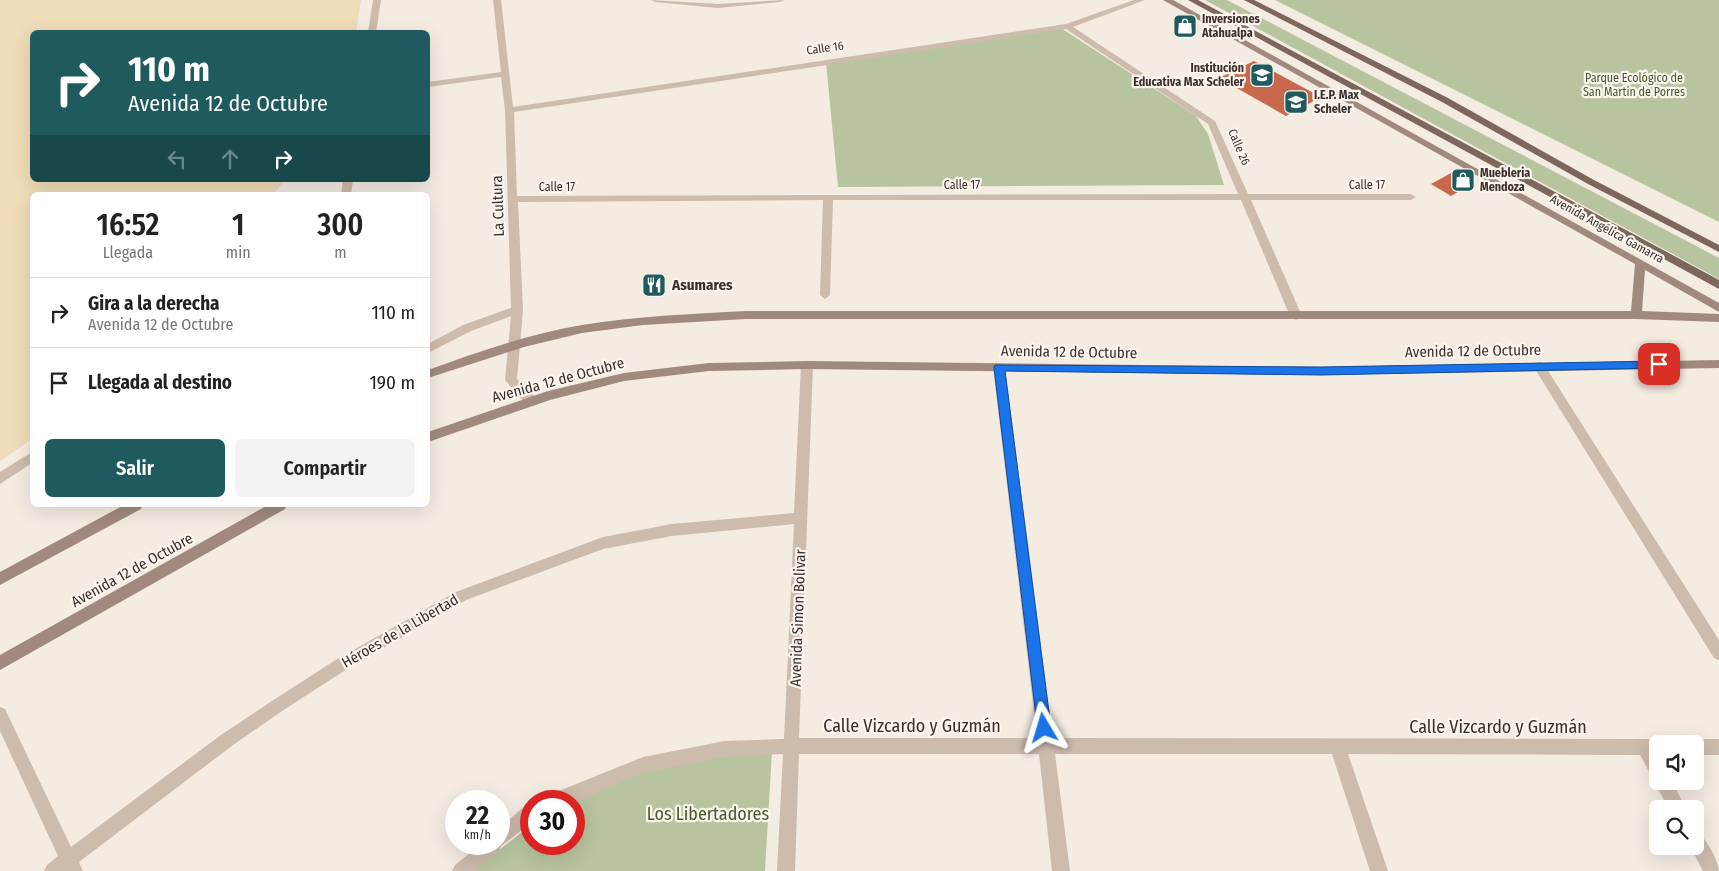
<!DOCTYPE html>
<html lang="es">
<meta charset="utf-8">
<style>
:root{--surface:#fff;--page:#f2f2f2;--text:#222;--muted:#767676;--line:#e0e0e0;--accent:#1f5a5e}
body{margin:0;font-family:"Fira Sans Condensed",sans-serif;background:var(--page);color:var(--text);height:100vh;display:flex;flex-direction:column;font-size:19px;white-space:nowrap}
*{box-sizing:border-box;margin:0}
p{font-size:16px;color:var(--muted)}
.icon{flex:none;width:28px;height:28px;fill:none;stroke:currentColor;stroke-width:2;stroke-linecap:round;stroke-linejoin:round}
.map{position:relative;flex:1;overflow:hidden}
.drawer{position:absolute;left:30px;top:192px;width:400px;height:315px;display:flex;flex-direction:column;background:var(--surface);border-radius:8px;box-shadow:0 5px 20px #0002}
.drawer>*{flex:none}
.hud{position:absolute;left:30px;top:30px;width:400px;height:152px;border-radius:8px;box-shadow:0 5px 20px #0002;background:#1f5a5e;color:#fff;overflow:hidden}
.fabs{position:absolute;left:1649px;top:735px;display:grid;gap:10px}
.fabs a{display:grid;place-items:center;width:55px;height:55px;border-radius:8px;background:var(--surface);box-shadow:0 5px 20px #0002;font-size:25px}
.speed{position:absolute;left:445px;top:790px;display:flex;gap:10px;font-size:25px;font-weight:700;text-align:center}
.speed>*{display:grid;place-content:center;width:65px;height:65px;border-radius:50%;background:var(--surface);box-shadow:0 5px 20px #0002;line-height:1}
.speed small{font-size:12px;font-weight:400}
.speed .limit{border:8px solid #d22;background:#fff;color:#111}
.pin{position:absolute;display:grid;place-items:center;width:42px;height:42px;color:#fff;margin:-21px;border-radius:10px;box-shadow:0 2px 8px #0006}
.me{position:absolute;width:55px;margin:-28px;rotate:353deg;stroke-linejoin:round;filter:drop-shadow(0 0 4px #0008)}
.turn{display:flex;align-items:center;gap:18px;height:105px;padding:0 15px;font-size:22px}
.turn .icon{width:65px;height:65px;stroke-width:2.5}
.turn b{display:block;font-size:35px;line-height:42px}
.lanes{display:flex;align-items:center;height:48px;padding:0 15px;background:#0003;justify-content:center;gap:25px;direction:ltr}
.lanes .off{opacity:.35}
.eta{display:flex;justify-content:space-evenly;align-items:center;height:85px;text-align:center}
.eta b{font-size:30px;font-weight:600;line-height:35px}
.primary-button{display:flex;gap:10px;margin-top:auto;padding:10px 15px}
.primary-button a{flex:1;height:58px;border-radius:8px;background:var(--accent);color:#fff;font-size:20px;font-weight:600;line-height:58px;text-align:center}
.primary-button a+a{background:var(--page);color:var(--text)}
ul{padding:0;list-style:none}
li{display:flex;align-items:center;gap:15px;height:70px;padding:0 15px;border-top:1px solid var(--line)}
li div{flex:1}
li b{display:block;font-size:19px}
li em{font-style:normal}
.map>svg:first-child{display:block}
.green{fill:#b8c4a0}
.sand{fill:#efdcb8}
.building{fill:#c8694b}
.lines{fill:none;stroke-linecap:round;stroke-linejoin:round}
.street{fill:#cdbbac;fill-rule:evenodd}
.secondary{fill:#a18a7d;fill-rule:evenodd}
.primary{fill:#7d675c;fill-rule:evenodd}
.route{fill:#1a73e8;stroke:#114b97}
.labels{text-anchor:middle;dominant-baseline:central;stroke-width:4.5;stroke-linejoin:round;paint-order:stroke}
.far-poi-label{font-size:12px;font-weight:bold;fill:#3b302b;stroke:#fbf5ee;text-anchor:start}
.far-street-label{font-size:12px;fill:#3b302b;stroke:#fbf5ee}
.far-park-label{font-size:12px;fill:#4a5a2e;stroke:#fbf5ee}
.street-label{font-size:15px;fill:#3b302b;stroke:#fbf5ee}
.poi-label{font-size:15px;font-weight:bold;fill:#3b302b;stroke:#fbf5ee;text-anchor:start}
.near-street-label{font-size:18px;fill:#3b302b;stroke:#fbf5ee}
.near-park-label{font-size:18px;fill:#4a5a2e;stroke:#fbf5ee}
</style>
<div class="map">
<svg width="1719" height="871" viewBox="0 0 1719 871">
<rect width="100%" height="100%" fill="#f4ebe1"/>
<path class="green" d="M1205,0H1227L1719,258V279Z
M1275,0H1719V222Z
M1061,28L1196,116L1208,134L1224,185L838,187L826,62Z
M772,751L765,871H473L531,825V844H574V801L667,761Z"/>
<path class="sand" d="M0,0H361L356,32H32V180H285L273,195H32V439L0,461Z"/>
<path class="building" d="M1254,61L1321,97L1286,116L1219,78Z
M1453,172L1473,183L1451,196L1431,184Z"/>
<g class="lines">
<path class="street" d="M373,0H381L376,32H368Z
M493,0H501L513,107L1066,24L1134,0H1145L1073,27L1215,121L1248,194H1411L1416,197L1411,200H1251L1302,316L1296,320L1290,316L1241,200H833L830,295L825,299L820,295L823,200L518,202L523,310L517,379C523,386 535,395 539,401L533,406L521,399L505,380L511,316L471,331L428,353V344L463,325L511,308L505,110L501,77L428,87V82L501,72ZM1066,29L1208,124L1238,194L517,196L514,112Z
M651,0L718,4L784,0L780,2L718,8L655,2Z
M343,180H353L351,195H341Z
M807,361L813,365L799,738H1037L993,367L999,363L1005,367L1053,738L1658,739L1665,744H1658V781H1672L1686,809H1669L1657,787L1656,778L1652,777L1640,755L1348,754L1388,871H1370L1332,754H1055L1070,871H1052L1039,754H799L795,871H777L783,754L725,757L643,773L574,802L547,801L549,795L643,757L725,741L784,739L794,524L672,536L603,549L466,600L344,671L282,711L233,745L79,862L83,871H44L47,865L58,856L0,731V707L5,709L71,847L221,735L272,701L334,661L456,592L603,537L672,524L794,513L801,365Z
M1539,362L1543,363L1719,640V660L1714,658L1535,369L1533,366L1535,363Z
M32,452V463L0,484V472Z
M1695,739H1719V755H1695V744H1688Z
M531,804V823L501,846L500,850L474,871H452L455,865L481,844H499V828L525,806Z
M1695,831C1704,834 1719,861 1719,871H1703L1690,846H1695Z"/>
<path class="secondary" d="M1163,0H1173L1719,303V312L1645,270L1642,311L1719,314V322L1636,319H746L643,325L582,333L524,347L428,378V370C478,352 529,334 582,325C636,316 691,314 746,311H1631L1635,264Z
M1719,360V368L1321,375L807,369L709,371L624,381L550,400L428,442V432L548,391L624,373L709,363L807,361L1321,367Z
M124,505H143L141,509L0,585V572Z
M268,505H287L285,509L0,670V655Z"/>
<path class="primary" d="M1188,0H1198L1719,280V289Z
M1244,0H1254L1448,98L1594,180L1719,245V252L1588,184L1442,102Z"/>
</g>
<path class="route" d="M1659,361L1665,364L1659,368L1321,375L1005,371L1051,728L1049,733L1044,735L1038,733L994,368L995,365L1321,367Z"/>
<defs>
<g id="shop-square" transform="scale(1.25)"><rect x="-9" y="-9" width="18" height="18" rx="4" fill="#1f5a5e" stroke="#fbf5ee"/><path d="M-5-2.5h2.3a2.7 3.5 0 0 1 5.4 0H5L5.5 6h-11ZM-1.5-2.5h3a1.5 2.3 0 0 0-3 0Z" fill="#fff"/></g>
<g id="school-square" transform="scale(1.25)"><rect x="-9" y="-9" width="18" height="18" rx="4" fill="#1f5a5e" stroke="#fbf5ee"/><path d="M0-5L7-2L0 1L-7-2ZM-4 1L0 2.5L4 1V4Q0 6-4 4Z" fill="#fff"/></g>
<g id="restaurant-square" transform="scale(1.25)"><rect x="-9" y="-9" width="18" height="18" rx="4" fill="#1f5a5e" stroke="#fbf5ee"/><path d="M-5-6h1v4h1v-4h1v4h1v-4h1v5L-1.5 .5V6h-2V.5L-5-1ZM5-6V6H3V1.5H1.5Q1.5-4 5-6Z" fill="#fff"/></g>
</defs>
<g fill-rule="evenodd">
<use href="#shop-square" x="1185" y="26"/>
<use href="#school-square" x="1262" y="75"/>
<use href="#school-square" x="1296" y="102"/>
<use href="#shop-square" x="1463" y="180"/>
<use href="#restaurant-square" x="654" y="285"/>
</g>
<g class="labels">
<g class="far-poi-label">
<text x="1202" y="19">Inversiones<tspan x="1202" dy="14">Atahualpa</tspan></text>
<text x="1244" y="68" text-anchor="end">Institución<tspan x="1244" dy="14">Educativa Max Scheler</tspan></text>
<text x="1314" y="95">I.E.P. Max<tspan x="1314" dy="14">Scheler</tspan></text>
<text x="1480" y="173">Muebleria<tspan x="1480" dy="14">Mendoza</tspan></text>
</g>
<g class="far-street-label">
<text transform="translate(825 48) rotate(-8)">Calle 16</text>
<text transform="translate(1239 147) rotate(67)">Calle 26</text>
<text x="962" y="185">Calle 17</text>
<text x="1367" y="185">Calle 17</text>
<text x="557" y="187">Calle 17</text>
<text transform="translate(1607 229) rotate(29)">Avenida Angélica Gamarra</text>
</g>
<g class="far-park-label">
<text x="1634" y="78">Parque Ecológico de<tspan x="1634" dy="14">San Martin de Porres</tspan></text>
</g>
<g class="street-label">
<text transform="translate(498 206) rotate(-92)">La Cultura</text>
<text transform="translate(1473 351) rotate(-1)">Avenida 12 de Octubre</text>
<text transform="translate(1069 352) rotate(1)">Avenida 12 de Octubre</text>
<text transform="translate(558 380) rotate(-15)">Avenida 12 de Octubre</text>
<text transform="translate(132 570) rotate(-29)">Avenida 12 de Octubre</text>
<text transform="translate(798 618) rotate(-88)">Avenida Simon Bolivar</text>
<text transform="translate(400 631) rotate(-30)">Héroes de la Libertad</text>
</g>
<g class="poi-label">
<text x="672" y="285">Asumares</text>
</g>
<g class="near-street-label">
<text x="912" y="726">Calle Vizcardo y Guzmán</text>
<text x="1498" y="727">Calle Vizcardo y Guzmán</text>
</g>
<g class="near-park-label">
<text x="708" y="814">Los Libertadores</text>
</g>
</g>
</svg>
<div class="fabs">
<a><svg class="icon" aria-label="sound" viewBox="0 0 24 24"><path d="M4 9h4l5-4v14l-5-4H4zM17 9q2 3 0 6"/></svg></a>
<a><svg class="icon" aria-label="search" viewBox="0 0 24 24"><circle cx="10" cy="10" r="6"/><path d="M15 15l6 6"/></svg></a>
</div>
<div class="speed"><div>22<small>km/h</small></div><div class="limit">30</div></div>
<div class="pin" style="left:1659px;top:364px;background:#d93025"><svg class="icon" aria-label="arrive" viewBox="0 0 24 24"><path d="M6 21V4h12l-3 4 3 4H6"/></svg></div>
<svg class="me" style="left:1044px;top:728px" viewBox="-20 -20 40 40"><path d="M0-17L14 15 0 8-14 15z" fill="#1a73e8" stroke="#fff" stroke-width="4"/></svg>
<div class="hud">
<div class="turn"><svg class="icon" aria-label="right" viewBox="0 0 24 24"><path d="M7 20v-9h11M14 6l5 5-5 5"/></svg><div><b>110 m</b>Avenida 12 de Octubre</div></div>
<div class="lanes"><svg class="icon off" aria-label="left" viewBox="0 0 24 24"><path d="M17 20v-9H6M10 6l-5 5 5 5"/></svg><svg class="icon off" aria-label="ahead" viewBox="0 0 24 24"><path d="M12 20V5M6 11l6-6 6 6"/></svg><svg class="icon" aria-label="right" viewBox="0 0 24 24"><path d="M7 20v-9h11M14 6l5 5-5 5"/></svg></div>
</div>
<section class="drawer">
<div class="eta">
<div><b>16:52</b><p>Llegada</p></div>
<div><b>1</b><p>min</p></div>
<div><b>300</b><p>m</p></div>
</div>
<ul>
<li><svg class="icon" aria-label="right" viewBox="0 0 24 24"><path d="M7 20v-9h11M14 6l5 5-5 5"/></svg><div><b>Gira a la derecha</b><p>Avenida 12 de Octubre</p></div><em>110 m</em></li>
<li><svg class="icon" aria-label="arrive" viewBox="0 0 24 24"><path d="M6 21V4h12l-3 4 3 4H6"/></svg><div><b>Llegada al destino</b></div><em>190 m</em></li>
</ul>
<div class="primary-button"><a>Salir</a><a>Compartir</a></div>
</section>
</div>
